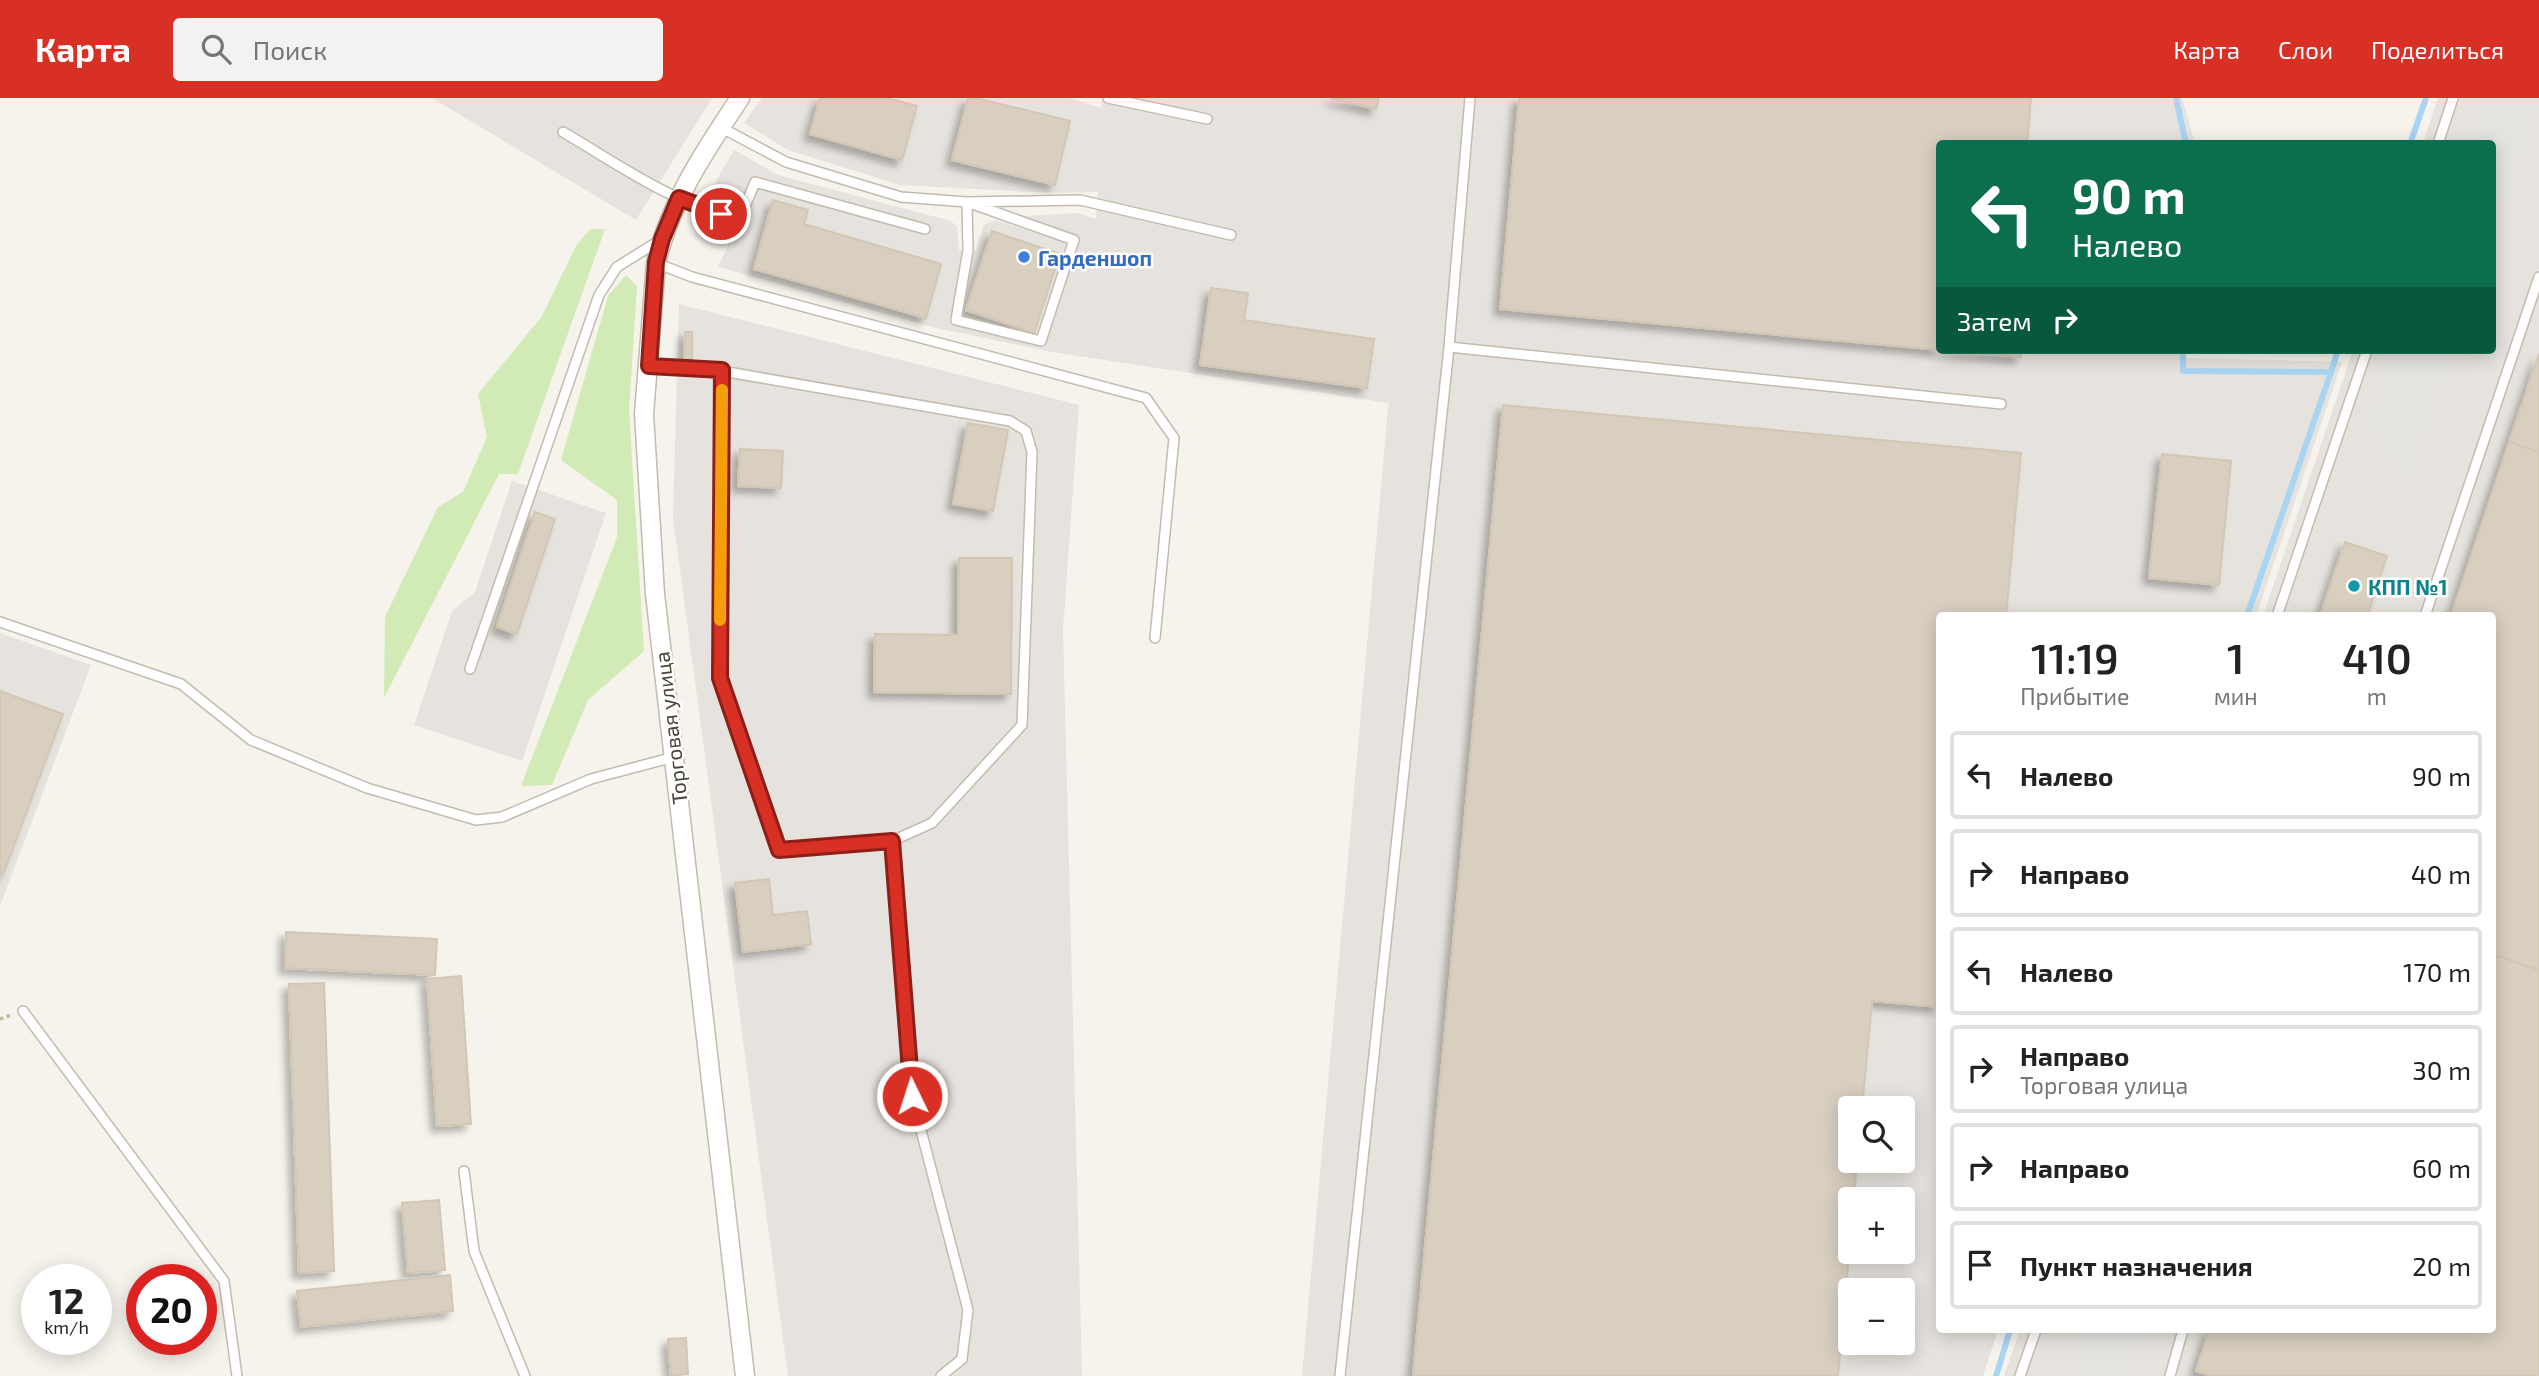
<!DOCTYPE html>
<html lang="ru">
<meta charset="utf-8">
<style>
:root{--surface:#fff;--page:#f2f2f2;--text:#222;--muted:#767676;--line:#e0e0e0;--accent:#d93025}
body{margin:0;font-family:"Exo 2",sans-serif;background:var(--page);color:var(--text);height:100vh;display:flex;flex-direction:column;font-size:26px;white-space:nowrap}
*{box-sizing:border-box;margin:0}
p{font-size:23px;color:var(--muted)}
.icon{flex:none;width:38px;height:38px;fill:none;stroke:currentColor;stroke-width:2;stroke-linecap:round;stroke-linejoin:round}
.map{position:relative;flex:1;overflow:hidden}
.side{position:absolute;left:1936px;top:514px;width:560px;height:721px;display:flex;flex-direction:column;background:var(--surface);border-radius:7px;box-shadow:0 4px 18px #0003}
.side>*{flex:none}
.guide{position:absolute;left:1936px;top:42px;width:560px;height:214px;border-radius:7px;box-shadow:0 4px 18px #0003;background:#0b6e4f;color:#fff;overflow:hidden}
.tools{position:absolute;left:1838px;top:998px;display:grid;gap:14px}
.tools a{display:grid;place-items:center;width:77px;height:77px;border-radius:7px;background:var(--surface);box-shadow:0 4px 18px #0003;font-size:35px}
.speed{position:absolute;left:21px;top:1166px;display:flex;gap:14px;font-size:35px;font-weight:700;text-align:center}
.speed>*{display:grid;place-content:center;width:91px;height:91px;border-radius:50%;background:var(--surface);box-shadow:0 4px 18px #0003;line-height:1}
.speed small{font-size:18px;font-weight:400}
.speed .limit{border:10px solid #d22;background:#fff;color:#111}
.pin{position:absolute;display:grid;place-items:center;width:60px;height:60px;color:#fff;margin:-30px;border:4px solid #fff;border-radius:50%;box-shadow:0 2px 7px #0007}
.me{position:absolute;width:77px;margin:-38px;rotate:356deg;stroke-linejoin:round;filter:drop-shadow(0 0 5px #0008)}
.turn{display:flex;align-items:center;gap:24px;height:147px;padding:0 21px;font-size:32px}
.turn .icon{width:91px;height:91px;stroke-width:2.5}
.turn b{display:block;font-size:49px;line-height:60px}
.then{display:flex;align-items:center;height:66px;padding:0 21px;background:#0003;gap:14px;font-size:26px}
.eta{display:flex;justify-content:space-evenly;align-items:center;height:119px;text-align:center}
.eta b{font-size:42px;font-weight:600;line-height:49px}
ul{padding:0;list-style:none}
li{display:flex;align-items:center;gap:21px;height:88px;margin:0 14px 10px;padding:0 7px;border:4px solid var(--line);border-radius:7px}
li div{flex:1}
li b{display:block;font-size:26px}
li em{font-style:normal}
header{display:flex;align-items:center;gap:42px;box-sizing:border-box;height:98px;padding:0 35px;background:var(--accent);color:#fff}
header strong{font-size:33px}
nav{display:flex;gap:38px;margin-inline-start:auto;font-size:24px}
.search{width:490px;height:63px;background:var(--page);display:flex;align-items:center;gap:18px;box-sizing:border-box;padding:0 24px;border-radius:7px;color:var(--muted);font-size:26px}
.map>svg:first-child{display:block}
.industrial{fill:#e6e2dd;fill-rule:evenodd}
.green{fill:#d2eab5}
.parking{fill:#e5e3e0}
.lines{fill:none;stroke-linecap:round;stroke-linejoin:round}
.stream{stroke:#a9d4f2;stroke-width:6}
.building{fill:#d8cfc1;stroke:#d3c7b4;stroke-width:2;filter:url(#shadow)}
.service-casing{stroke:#c2bbae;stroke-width:12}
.minor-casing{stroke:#c2bbae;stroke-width:21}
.path{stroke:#c4b79f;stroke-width:3.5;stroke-dasharray:3.5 3.5;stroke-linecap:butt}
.service{stroke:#fff;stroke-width:9}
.minor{stroke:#fff;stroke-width:18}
.route-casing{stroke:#8d1f18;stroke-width:18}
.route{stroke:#d93025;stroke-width:12}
.slow{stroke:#f59e0b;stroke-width:12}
.shop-dot{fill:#3f7fe0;stroke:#fff;stroke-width:2.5}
.culture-dot{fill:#0f9aa8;stroke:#fff;stroke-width:2.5}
.labels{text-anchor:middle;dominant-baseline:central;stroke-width:5;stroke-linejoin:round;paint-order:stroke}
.shop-label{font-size:21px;font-weight:bold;fill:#366cbe;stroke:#fff;text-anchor:start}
.culture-label{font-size:21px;font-weight:bold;fill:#0d838f;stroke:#fff;text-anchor:start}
.street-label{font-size:21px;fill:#4b4439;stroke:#fff}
</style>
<header>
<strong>Карта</strong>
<div class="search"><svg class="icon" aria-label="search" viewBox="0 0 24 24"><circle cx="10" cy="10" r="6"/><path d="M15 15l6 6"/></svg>Поиск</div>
<nav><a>Карта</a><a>Слои</a><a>Поделиться</a></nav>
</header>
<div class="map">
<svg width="2539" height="1278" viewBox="0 0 2539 1278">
<defs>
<filter id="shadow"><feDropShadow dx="-6" dy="6" stdDeviation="3.5" flood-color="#0004"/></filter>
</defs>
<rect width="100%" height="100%" fill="#f6f3ec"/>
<path class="industrial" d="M432,0H712L636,122Z
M762,0H1069L1101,10L1102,0H2182L2195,45L1939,46V252H2186L2185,260L2342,264L2256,518H1939V1232H1998L1983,1278H1302L1390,288L1388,305L1052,254L936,230L718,169L730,143L693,123L734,52L778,77L951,123L957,129L959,152H976L984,127L996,122L1046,138L1049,127L1026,118L1077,115L1096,121L1098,94L1051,95L900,87L788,52L744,25ZM1850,1010H1902V1062H1850ZM1850,1101H1902V1153H1850ZM1850,1192H1902V1244H1850Z
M2438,0H2539V1278H2004L2020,1232H2492V518H2263L2353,252H2492V46L2423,45Z
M679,206L1079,307L1063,532L1082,1278H788L673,419Z
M512,383L606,415L522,663L414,627L452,513L475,494Z
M0,535L91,567L0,808Z"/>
<path class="green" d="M590,131H605L518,376H499L384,600L385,519L438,409L463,394L487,339L478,296L542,218L576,148Z
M626,177L637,188L629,312L644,553L588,602L552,687L521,688L617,439V402L561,362L608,198Z"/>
<path class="parking" d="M2474,0H2539V13L2492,152V46L2459,45Z
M2389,252H2458L2415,381L2391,373L2365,323Z
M2083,1232H2147L2131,1278H2068Z"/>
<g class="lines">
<path class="stream" d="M2176,0L2186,46
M2410,46L2426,0
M2183,252V273L2331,274L2247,518
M2331,274L2338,252
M1996,1278L2010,1232"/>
</g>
<path class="building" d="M820,0H887L917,8L902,62L810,36Z
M968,0H976L1070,23L1055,87L952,62Z
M1330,0H1379L1376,11Z
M1519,0H2031L2027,46H1939V252L1500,211Z
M773,102L808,112L804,126L941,166L926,220L754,171Z
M992,133L1060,156L1034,235L966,212Z
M1211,190L1248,195L1244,222L1374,241L1367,290L1200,267Z
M685,234H692V261H684Z
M1940,252H2021V259Z
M2539,256V354L2509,344Z
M1503,307L2021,355L2006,518H1939V909L1872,903L1862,1010H1850V1062H1857L1854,1101H1850V1146L1838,1278H1413Z
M968,325L1008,332L993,413L953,406Z
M2509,344L2539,354V872L2492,856V518H2451Z
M740,351L783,353L781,390L738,388Z
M2162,356L2231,363L2219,487L2149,480Z
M535,414L555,421L517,536L497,529Z
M2345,444L2387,458L2367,518H2320Z
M959,460H1012L1011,596L874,594L875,536L958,537Z
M0,593L63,616L3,777L0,776Z
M769,781L773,817L807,813L811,846L743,854L735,785Z
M286,834L437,841L435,877L285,870Z
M2492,856L2539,872V1278H2211L2196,1273L2209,1232H2492Z
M461,878L471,1026L437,1028L427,881Z
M324,885L334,1173L299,1175L289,886Z
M439,1102L445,1172L408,1175L402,1105Z
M450,1177L453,1213L301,1229L297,1193Z
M686,1240L688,1276L671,1277L668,1241Z"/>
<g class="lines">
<g class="service-casing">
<path id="service" d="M1108,0L1207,21
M720,29L786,64L901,99L967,104L1080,102L1231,137
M563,34C615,64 682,113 741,118L755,84L925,131
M2438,46L2453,0
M967,104L1074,142L1041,243L956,222L968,152Z
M656,165L692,179L1146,300L1174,340L1155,540
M1449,249L2001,306
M649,268L722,273L1010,323L1026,333L1032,354L1022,627L932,725L892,743L779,752L720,580L722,273
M2277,518L2367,252
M2425,518L2539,179
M0,524L181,586L251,642L367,690L476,722L502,719L591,681L674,659
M470,571L599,197L617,169L662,141
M892,743L912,998L968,1212L962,1261L941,1278
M23,913L224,1183L237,1278
M464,1073L474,1153L525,1278
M1340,1278L1449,249L1470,0
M2020,1278L2036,1232
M2170,1278L2183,1232"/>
</g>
<g class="minor-casing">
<path id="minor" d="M740,0C706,51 670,104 656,165L644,316L655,496L745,1278"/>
</g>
<path class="path" d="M0,921L11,917"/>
<use href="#service" class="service"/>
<use href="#minor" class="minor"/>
</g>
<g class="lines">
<g class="route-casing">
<path id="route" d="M721,116L679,100L662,141L656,164L649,268L722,272L720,580L779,752L892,743L912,998"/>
</g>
<use href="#route" class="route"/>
<path class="slow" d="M720,522L722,292"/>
</g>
<circle class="shop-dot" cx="1024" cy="159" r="7"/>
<circle class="culture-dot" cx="2354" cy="488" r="7"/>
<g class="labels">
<g class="shop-label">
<text x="1038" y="159">Гарденшоп</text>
</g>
<g class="culture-label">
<text x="2368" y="488">КПП №1</text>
</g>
<g class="street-label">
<text transform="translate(670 630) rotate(-97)">Торговая улица</text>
</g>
</g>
</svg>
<div class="tools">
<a><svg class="icon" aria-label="search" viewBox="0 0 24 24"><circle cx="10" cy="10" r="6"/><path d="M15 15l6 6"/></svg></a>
<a>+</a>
<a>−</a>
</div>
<div class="speed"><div>12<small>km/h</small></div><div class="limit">20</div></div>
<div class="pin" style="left:721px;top:116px;background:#d93025"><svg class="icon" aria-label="arrive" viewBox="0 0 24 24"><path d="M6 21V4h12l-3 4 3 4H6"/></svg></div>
<svg class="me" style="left:912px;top:998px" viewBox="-20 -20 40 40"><circle r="17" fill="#d93025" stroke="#fff" stroke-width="3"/><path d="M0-11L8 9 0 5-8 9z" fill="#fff"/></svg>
<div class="guide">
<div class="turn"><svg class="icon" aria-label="left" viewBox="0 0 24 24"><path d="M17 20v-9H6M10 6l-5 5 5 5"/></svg><div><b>90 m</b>Налево</div></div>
<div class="then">Затем<svg class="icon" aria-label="right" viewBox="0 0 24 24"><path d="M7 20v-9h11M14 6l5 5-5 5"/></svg></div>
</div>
<section class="side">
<div class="eta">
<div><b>11:19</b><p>Прибытие</p></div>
<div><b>1</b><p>мин</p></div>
<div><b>410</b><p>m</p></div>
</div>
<ul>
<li><svg class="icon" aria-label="left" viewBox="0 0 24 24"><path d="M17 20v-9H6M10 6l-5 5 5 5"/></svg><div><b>Налево</b></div><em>90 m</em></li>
<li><svg class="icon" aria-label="right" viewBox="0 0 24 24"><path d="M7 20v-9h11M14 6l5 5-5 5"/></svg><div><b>Направо</b></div><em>40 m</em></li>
<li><svg class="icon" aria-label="left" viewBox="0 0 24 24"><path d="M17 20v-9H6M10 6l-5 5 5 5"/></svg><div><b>Налево</b></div><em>170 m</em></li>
<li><svg class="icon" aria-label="right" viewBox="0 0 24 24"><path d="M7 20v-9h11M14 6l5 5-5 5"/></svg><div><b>Направо</b><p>Торговая улица</p></div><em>30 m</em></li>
<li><svg class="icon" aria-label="right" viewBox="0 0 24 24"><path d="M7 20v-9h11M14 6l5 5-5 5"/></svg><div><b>Направо</b></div><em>60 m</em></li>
<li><svg class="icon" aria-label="arrive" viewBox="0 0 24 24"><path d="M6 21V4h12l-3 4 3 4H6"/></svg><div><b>Пункт назначения</b></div><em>20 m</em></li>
</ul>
</section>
</div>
